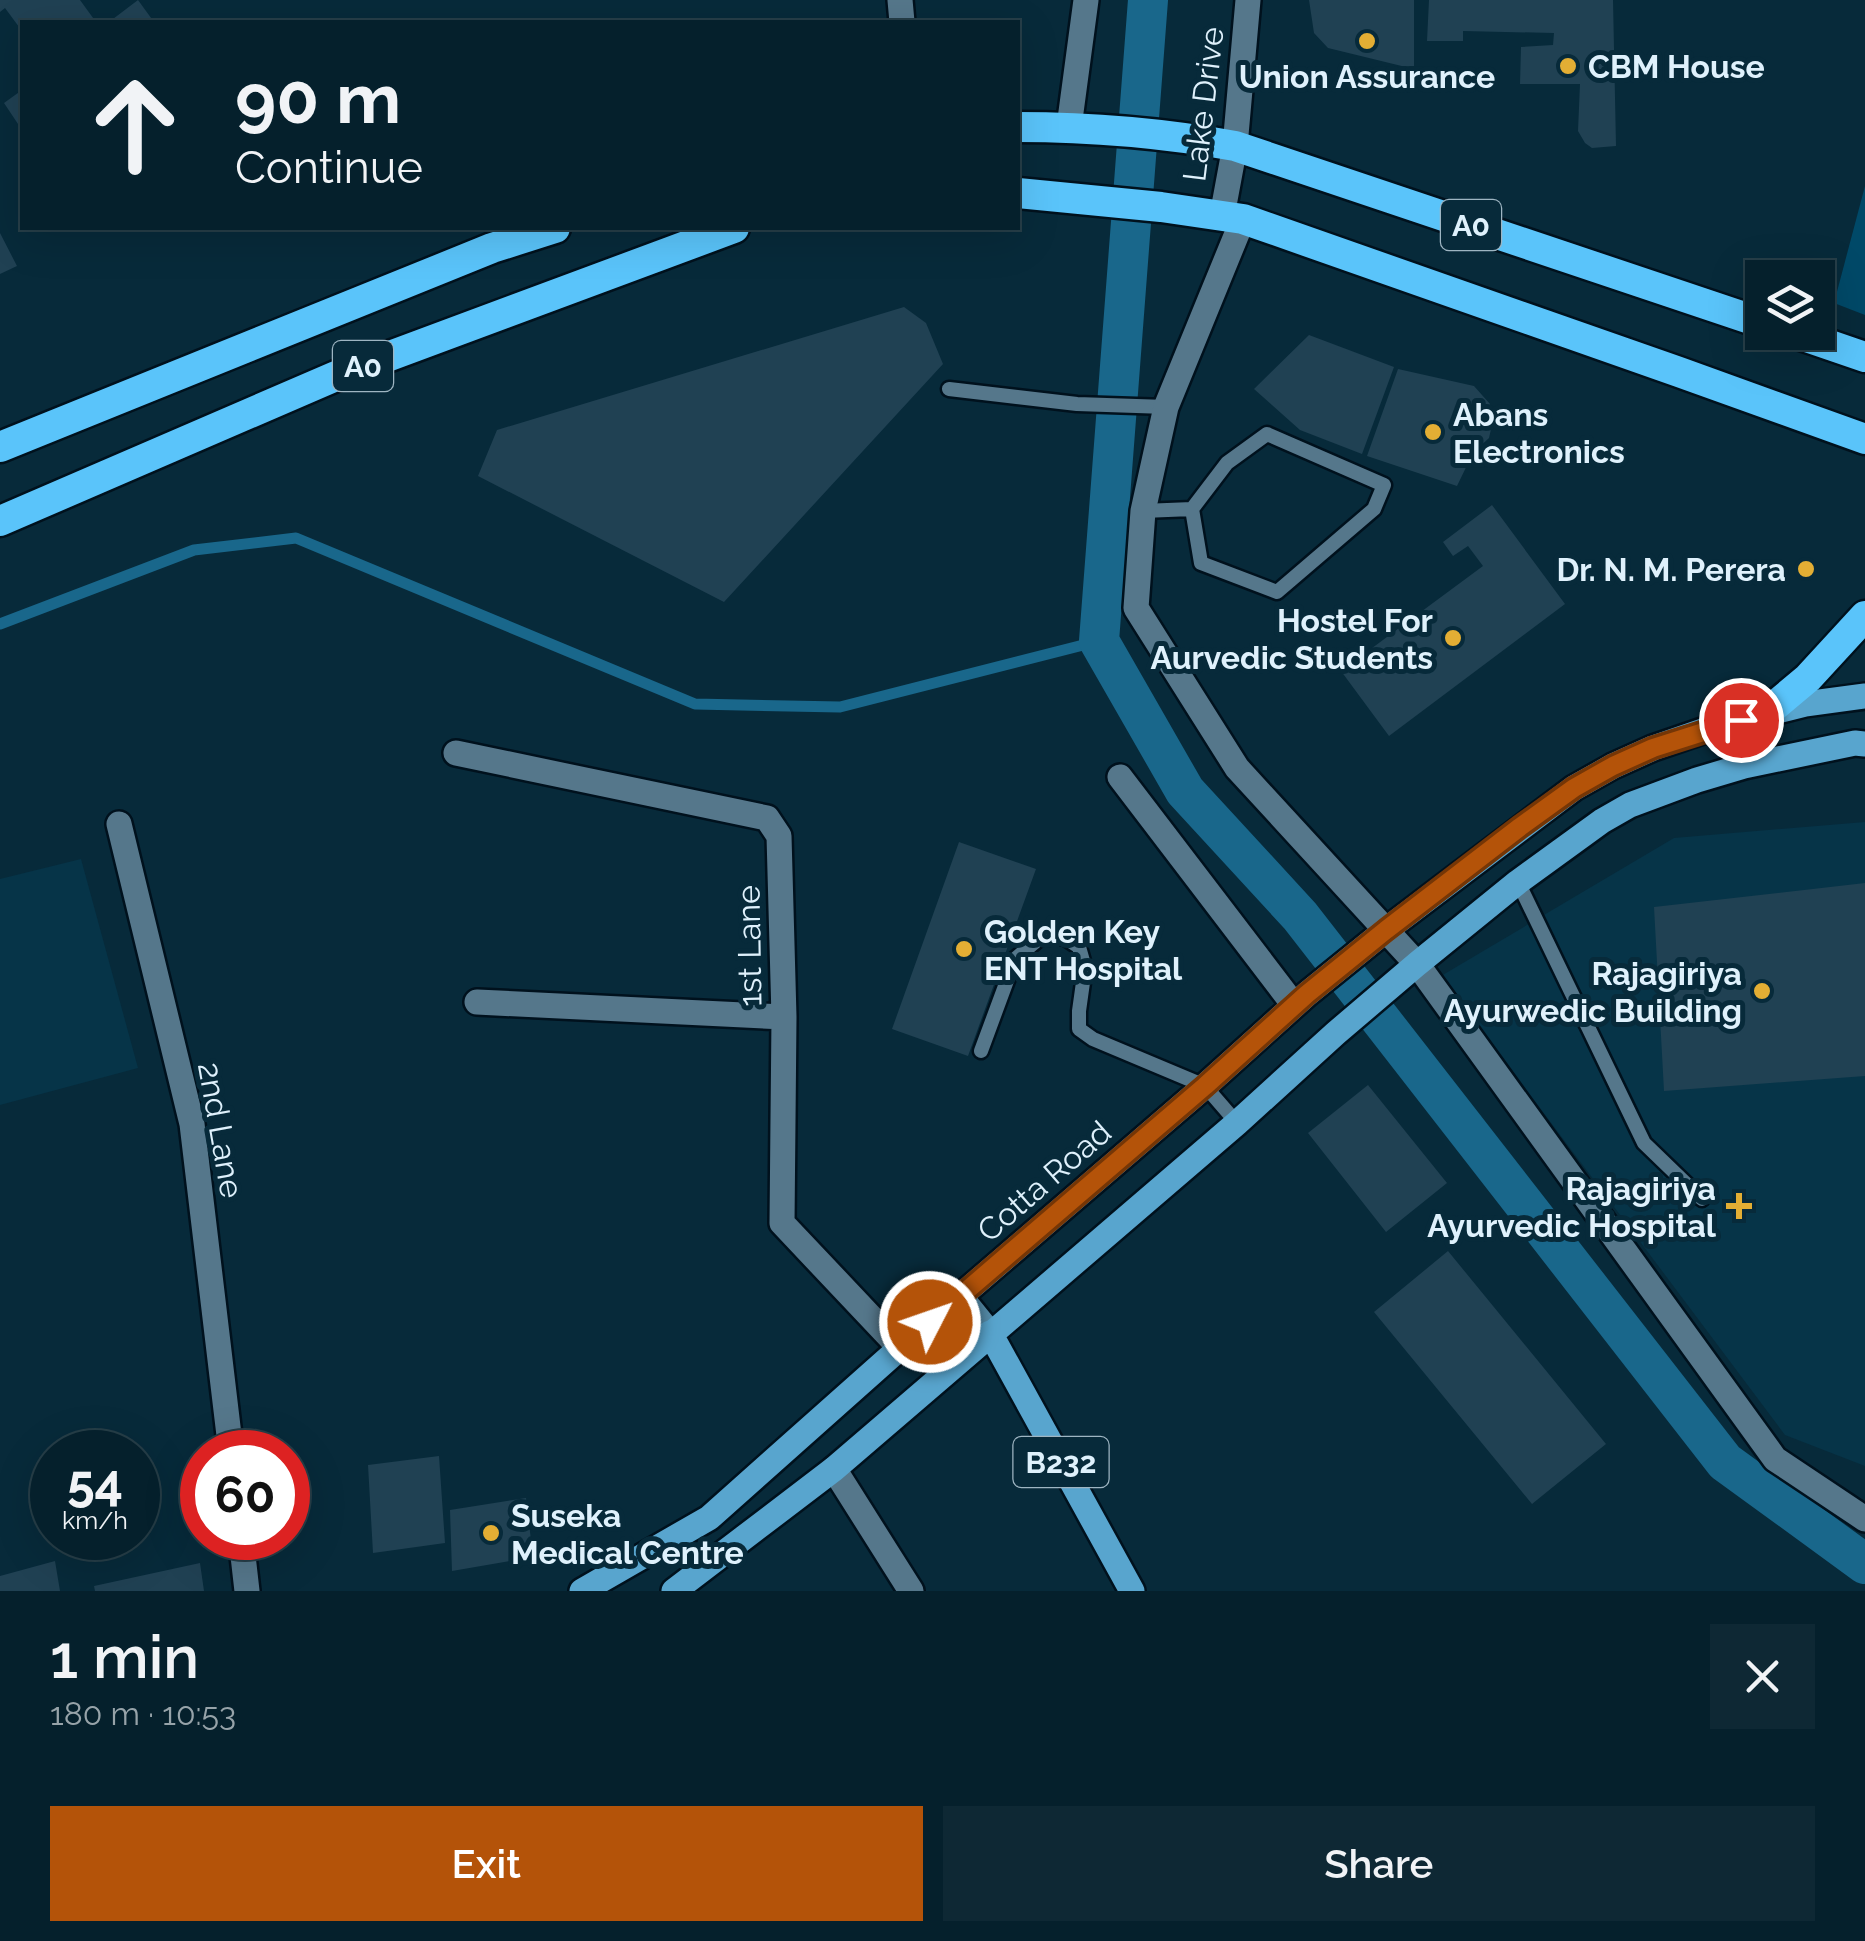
<!DOCTYPE html>
<meta charset="utf-8">
<style>
:root{--surface:#05202c;--page:#0e2834;--text:#f1f3f6;--muted:#97a3a9;--line:#263e48;--accent:#b45309}
body{margin:0;font-family:Raleway,sans-serif;background:var(--page);color:var(--text);height:100vh;display:flex;flex-direction:column;font-size:38px;white-space:nowrap}
*{box-sizing:border-box;margin:0}
p{font-size:32px;color:var(--muted)}
.icon{flex:none;width:55px;height:55px;fill:none;stroke:currentColor;stroke-width:2;stroke-linecap:round;stroke-linejoin:round}
.map{position:relative;height:1591px;overflow:hidden}
.sheet{display:flex;flex-direction:column;background:var(--surface);flex:1}
.sheet>*{flex:none}
.top-card{position:absolute;left:20px;top:20px;width:1000px;height:210px;border-radius:0px;box-shadow:0 10px 40px #0002,0 0 0 2px var(--line);background:#05202c;color:var(--text);overflow:hidden}
.tools{position:absolute;left:1745px;top:260px;display:grid;gap:20px}
.tools a{display:grid;place-items:center;width:90px;height:90px;border-radius:0px;background:var(--surface);box-shadow:0 10px 40px #0002,0 0 0 2px var(--line);font-size:50px}
.speed{position:absolute;left:30px;top:1430px;display:flex;gap:20px;font-size:50px;font-weight:700;text-align:center}
.speed>*{display:grid;place-content:center;width:130px;height:130px;border-radius:50%;background:var(--surface);box-shadow:0 10px 40px #0002,0 0 0 2px var(--line);line-height:1}
.speed small{font-size:25px;font-weight:400}
.speed .limit{border:15px solid #d22;background:#fff;color:#111}
.pin{position:absolute;display:grid;place-items:center;width:85px;height:85px;color:#fff;margin:-42px;border:5px solid #fff;border-radius:50%;box-shadow:0 2px 10px #0007}
.me{position:absolute;width:110px;margin:-55px;rotate:49deg;stroke-linejoin:round;filter:drop-shadow(0 0 8px #0008)}
.turn{display:flex;align-items:center;gap:35px;height:210px;padding:0 50px;font-size:45px}
.turn .icon{width:130px;height:130px;stroke-width:2.5}
.turn b{display:block;font-size:70px;line-height:85px}
.round{display:grid;place-items:center;flex:none;width:105px;height:105px;border-radius:0px;background:var(--page)}
.head{display:flex;align-items:center;justify-content:space-between;height:170px;padding:0 50px}
h1{font-size:60px;font-weight:600;line-height:75px}
.action{display:flex;gap:20px;margin-top:auto;padding:20px 50px}
.action a{flex:1;height:115px;border-radius:0px;background:var(--accent);color:#fff;font-size:40px;font-weight:600;line-height:115px;text-align:center}
.action a+a{background:var(--page);color:var(--text)}
.map>svg:first-child{display:block}
.built{fill:#063448}
.green{fill:#004968}
.lines{fill:none;stroke-linecap:round;stroke-linejoin:round}
.stream{stroke:#19678b;stroke-width:11}
.canal{stroke:#19678b;stroke-width:40}
.building{fill:#204153}
.lane-casing{stroke:#00111d;stroke-width:19}
.street-casing{stroke:#00111d;stroke-width:30}
.secondary-casing{stroke:#00111d;stroke-width:30}
.primary-casing{stroke:#00111d;stroke-width:30}
.highway-casing{stroke:#00111d;stroke-width:35}
.lane{stroke:#55778b;stroke-width:14}
.street{stroke:#55778b;stroke-width:25}
.secondary{stroke:#568eac;stroke-width:25}
.primary{stroke:#58a5ce;stroke-width:25}
.highway{stroke:#5ac4fa;stroke-width:30}
.route-casing{stroke:#753606;stroke-width:25}
.route{stroke:#b45309;stroke-width:18}
.poi-dot{fill:#e3ae34;stroke:#072a3a;stroke-width:4}
.labels{text-anchor:middle;dominant-baseline:central;stroke-width:10;stroke-linejoin:round;paint-order:stroke}
.shield{fill:#072a3a;stroke:#9eb5c2;stroke-width:2.5}
.shield-label{font-size:30px;font-weight:bold;fill:#dff1fc}
.poi-label{font-size:32px;font-weight:bold;fill:#dff1fc;stroke:#072a3a;text-anchor:start}
.street-label{font-size:32px;fill:#dff1fc;stroke:#072a3a}
</style>
<div class="map">
<svg width="1865" height="1591" viewBox="0 0 1865 1591">
<rect width="100%" height="100%" fill="#072a3a"/>
<path class="built" d="M1865,822V1466L1785,1435L1441,976L1674,838Z
M81,859L138,1068L0,1105V879Z"/>
<path class="green" d="M1865,186V315L1834,303Z"/>
<g class="lines">
<path class="stream" d="M0,624L194,550L296,538L695,704L840,707L1099,641"/>
<path class="canal" d="M1148,0L1099,641L1185,791L1300,916L1725,1462L1865,1564"/>
</g>
<path class="building" d="M0,0H80L96,22H22V31L5,8L0,12Z
M138,0L154,22H109Z
M1309,0H1414V69L1328,48L1314,33Z
M1429,0H1613L1616,146L1592,148L1585,143L1578,131L1580,84H1520L1521,47L1553,45L1554,33L1463,31V41H1427Z
M22,90V130L4,103Z
M0,233L17,266L0,274Z
M904,307L926,323L943,364L724,602L478,476L497,430Z
M1309,335L1394,367L1362,454L1300,430L1254,389Z
M1398,369L1474,386L1490,404L1492,425L1489,438L1473,453L1457,486L1367,456Z
M1492,505L1565,604L1389,736L1341,671L1483,566L1468,546L1453,556L1443,542Z
M959,842L1036,869L968,1056L892,1029Z
M1865,883V1076L1664,1091L1654,907Z
M1368,1085L1447,1183L1386,1232L1308,1133Z
M1448,1251L1606,1444L1532,1504L1374,1312Z
M439,1456L445,1543L373,1553L368,1465Z
M526,1498L533,1557L452,1571L450,1510Z
M55,1561L60,1591H0V1576Z
M200,1563L204,1591H95L94,1586Z"/>
<g class="lines">
<g class="lane-casing">
<path id="lane" d="M949,389L1077,404L1166,407
M1267,434L1384,485L1374,509L1277,592L1201,563L1192,509L1227,463Z
M1143,511L1192,509
M1518,882L1644,1143L1702,1199
M981,1051L1015,959L1040,938L1064,937L1079,947L1085,968L1079,1011V1029L1093,1039L1205,1086L1237,1123"/>
</g>
<g class="street-casing">
<path id="street" d="M900,0L902,22
M1069,127L1086,0
M1222,216L1235,146L1248,0
M1243,219L1166,407L1143,511L1136,608L1237,768L1417,964L1775,1459L1865,1519
M456,753L767,818L779,836L784,1017L782,1223L900,1348
M1120,777L1294,1005
M119,824L192,1124L231,1452
M477,1002L784,1017
M834,1469L911,1591
M241,1538L247,1591"/>
</g>
<g class="secondary-casing">
<path id="secondary" d="M960,1296L990,1333"/>
</g>
<g class="primary-casing">
<path id="primary" d="M990,1333L1132,1591
M582,1591L709,1518L900,1348L1205,1086L1307,994L1386,930L1574,788L1613,766L1653,748L1717,726L1805,704L1865,696
M674,1591L834,1469L1237,1123L1336,1033L1417,964L1518,882L1602,821L1630,805L1697,780L1744,766L1855,743L1865,744"/>
</g>
<g class="highway-casing">
<path id="highway" d="M1018,127C1091,127 1163,133 1235,146L1762,323
M1018,193L1161,207L1243,219L1679,372L1865,439
M1792,332L1865,357
M0,447L492,248L555,228
M0,521L336,376L734,228
M1765,714L1808,678L1865,616"/>
</g>
<use href="#lane" class="lane"/>
<use href="#street" class="street"/>
<use href="#secondary" class="secondary"/>
<use href="#primary" class="primary"/>
<use href="#highway" class="highway"/>
</g>
<g class="lines">
<g class="route-casing">
<path id="route" d="M930,1322L1205,1086L1307,994L1386,930L1520,827L1574,788L1613,766L1653,748L1741,720"/>
</g>
<use href="#route" class="route"/>
</g>
<g class="poi-dot">
<circle cx="1367" cy="41" r="10"/>
<circle cx="1568" cy="66" r="10"/>
<circle cx="1433" cy="432" r="10"/>
<circle cx="1806" cy="569" r="10"/>
<circle cx="1453" cy="638" r="10"/>
<circle cx="964" cy="949" r="10"/>
<circle cx="1762" cy="991" r="10"/>
<path d="M1734 1191h10v10h10v10h-10v10h-10v-10h-10v-10h10z"/>
<circle cx="491" cy="1533" r="10"/>
</g>
<g class="labels">
<g class="shield">
<rect x="1441" y="200" width="60" height="50" rx="8"/>
<rect x="333" y="341" width="60" height="50" rx="8"/>
<rect x="1013.5" y="1437" width="95" height="50" rx="8"/>
</g>
<g class="shield-label">
<text x="1471" y="225">A0</text>
<text x="363" y="366">A0</text>
<text x="1061" y="1462">B232</text>
</g>
<g class="poi-label">
<text x="1588" y="66">CBM House</text>
<text x="1367" y="76" text-anchor="middle">Union Assurance</text>
<text x="1453" y="414">Abans<tspan x="1453" dy="37">Electronics</tspan></text>
<text x="1786" y="569" text-anchor="end">Dr. N. M. Perera</text>
<text x="1433" y="620" text-anchor="end">Hostel For<tspan x="1433" dy="37">Aurvedic Students</tspan></text>
<text x="984" y="931">Golden Key<tspan x="984" dy="37">ENT Hospital</tspan></text>
<text x="1742" y="973" text-anchor="end">Rajagiriya<tspan x="1742" dy="37">Ayurwedic Building</tspan></text>
<text x="1716" y="1188" text-anchor="end">Rajagiriya<tspan x="1716" dy="37">Ayurvedic Hospital</tspan></text>
<text x="511" y="1515">Suseka<tspan x="511" dy="37">Medical Centre</tspan></text>
</g>
<g class="street-label">
<text transform="translate(1203 104) rotate(-83)">Lake Drive</text>
<text transform="translate(749 946) rotate(-91)">1st Lane</text>
<text transform="translate(221 1130) rotate(80)">2nd Lane</text>
<text transform="translate(1044 1181) rotate(-41)">Cotta Road</text>
</g>
</g>
</svg>
<div class="tools">
<a><svg class="icon" aria-label="layers" viewBox="0 0 24 24"><path d="M12 4l9 5-9 5-9-5zM3 14l9 5 9-5"/></svg></a>
</div>
<div class="speed"><div>54<small>km/h</small></div><div class="limit">60</div></div>
<div class="pin" style="left:1741px;top:720px;background:#d93025"><svg class="icon" aria-label="arrive" viewBox="0 0 24 24"><path d="M6 21V4h12l-3 4 3 4H6"/></svg></div>
<svg class="me" style="left:930px;top:1322px" viewBox="-20 -20 40 40"><circle r="17" fill="#b45309" stroke="#fff" stroke-width="3"/><path d="M0-11L8 9 0 5-8 9z" fill="#fff"/></svg>
<div class="top-card">
<div class="turn"><svg class="icon" aria-label="ahead" viewBox="0 0 24 24"><path d="M12 20V5M6 11l6-6 6 6"/></svg><div><b>90 m</b>Continue</div></div>
</div>
</div>
<section class="sheet">
<div class="head"><div><h1>1 min</h1><p>180 m · 10:53</p></div><a class="round"><svg class="icon" aria-label="close" viewBox="0 0 24 24"><path d="M6 6l12 12M18 6L6 18"/></svg></a></div>
<div class="action"><a>Exit</a><a>Share</a></div>
</section>
